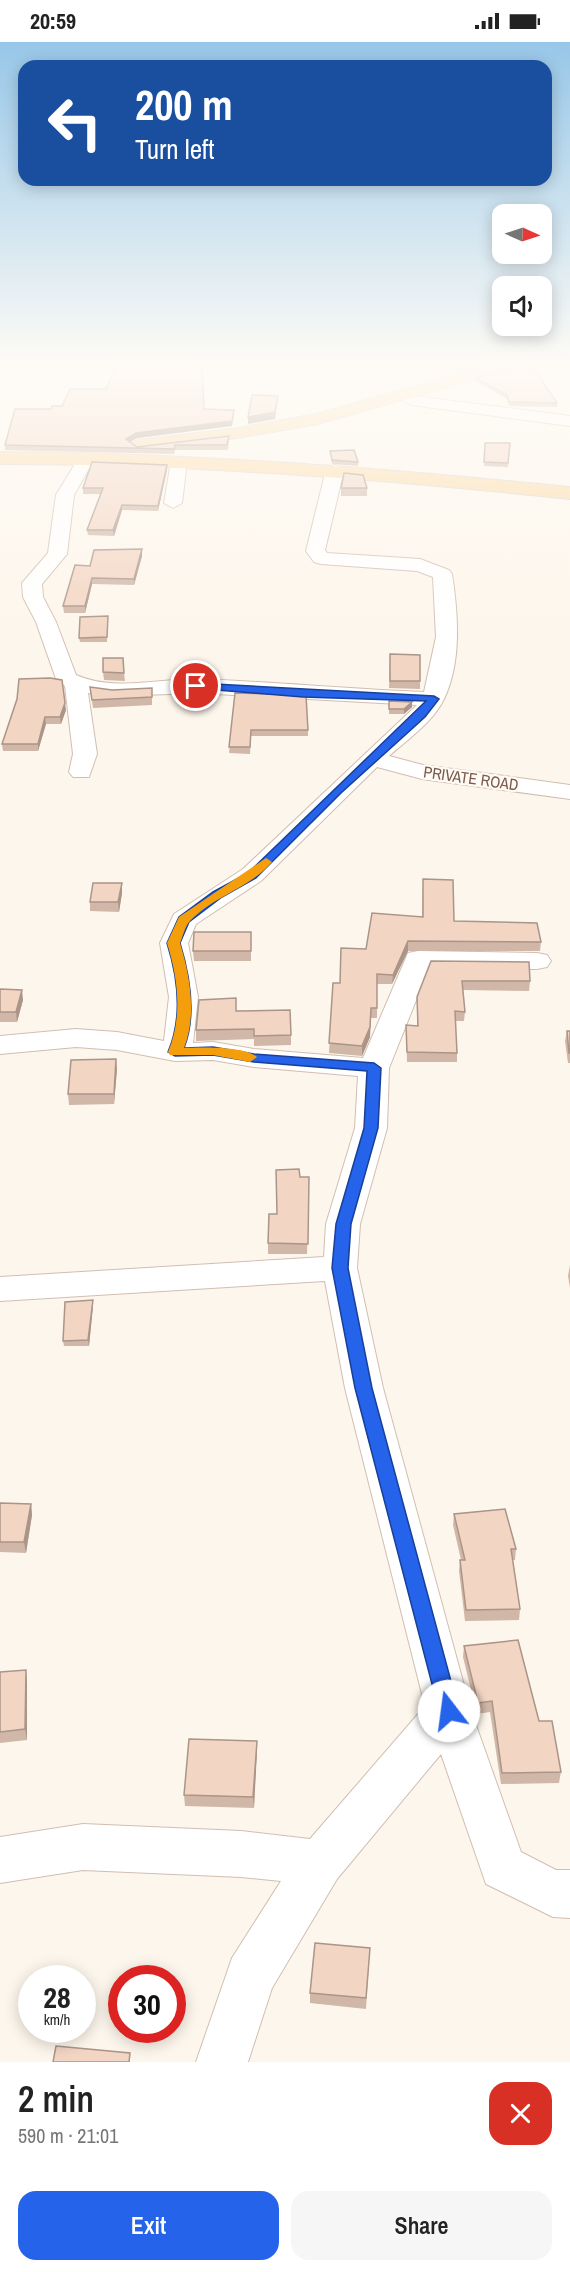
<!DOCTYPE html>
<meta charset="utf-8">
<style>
:root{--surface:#fff;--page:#f6f6f6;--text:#222;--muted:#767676;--accent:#2563eb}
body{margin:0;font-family:"Archivo Narrow",sans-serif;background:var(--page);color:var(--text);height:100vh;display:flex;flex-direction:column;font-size:22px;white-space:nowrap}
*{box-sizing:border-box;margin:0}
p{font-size:20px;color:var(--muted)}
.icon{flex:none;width:33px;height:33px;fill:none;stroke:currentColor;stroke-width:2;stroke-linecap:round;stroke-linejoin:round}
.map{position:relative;height:2020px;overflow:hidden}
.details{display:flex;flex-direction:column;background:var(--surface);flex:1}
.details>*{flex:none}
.hud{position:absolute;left:18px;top:18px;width:534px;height:126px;border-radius:18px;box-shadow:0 3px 15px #0003;background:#1a4fa0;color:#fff;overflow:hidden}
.needle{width:39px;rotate:93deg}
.tools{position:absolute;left:492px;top:162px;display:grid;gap:12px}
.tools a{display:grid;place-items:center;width:60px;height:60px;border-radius:12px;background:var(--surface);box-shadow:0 3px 15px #0003;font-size:30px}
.speed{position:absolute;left:18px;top:1923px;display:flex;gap:12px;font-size:30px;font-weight:700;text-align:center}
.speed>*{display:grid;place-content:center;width:78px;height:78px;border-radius:50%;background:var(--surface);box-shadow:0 3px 15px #0003;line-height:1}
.speed small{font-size:15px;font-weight:400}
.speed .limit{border:9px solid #d22;background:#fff;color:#111}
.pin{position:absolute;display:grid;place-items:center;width:51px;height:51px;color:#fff;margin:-26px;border:3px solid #fff;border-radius:50%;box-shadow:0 2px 6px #0007}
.me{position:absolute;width:66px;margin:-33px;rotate:345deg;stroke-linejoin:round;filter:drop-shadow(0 0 4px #0008)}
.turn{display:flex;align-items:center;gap:21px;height:126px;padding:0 18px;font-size:27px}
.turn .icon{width:78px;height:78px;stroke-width:2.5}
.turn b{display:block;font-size:42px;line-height:51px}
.round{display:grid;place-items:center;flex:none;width:63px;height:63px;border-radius:18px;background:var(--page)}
.overview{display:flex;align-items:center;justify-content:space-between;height:102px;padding:0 18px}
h1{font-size:36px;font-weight:600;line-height:45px}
.action{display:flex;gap:12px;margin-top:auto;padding:12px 18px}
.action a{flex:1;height:69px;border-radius:18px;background:var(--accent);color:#fff;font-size:24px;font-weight:600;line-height:69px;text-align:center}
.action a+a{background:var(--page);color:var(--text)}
.status{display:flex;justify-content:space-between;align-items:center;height:42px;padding:0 30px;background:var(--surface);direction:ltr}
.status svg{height:16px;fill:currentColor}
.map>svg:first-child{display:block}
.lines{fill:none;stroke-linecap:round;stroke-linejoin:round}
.minor-casing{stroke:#d1beb0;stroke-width:2}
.major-casing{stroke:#dad1cd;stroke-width:2}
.minor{fill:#fff;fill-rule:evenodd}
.major{fill:#fbd9a5;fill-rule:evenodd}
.wall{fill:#d1b7a8}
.shaded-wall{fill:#aa9588}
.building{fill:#f3d5c3;stroke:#aa9588;stroke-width:1.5}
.route{fill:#2563eb;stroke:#184099;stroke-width:1.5}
.slow{fill:#f59e0b}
.labels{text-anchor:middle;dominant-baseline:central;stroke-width:4.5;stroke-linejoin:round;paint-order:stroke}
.far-street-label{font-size:16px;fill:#7a5c4d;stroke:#fffaf3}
</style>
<div class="status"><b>20:59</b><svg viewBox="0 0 49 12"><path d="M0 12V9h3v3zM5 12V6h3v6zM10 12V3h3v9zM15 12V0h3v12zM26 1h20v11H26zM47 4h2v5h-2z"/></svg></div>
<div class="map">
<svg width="570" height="2020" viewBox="0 0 570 2020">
<rect width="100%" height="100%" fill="#fdf6ec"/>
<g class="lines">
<g class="minor-casing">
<path id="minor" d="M403,349L415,354L570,374V384L411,363L395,354Z
M87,411L95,416L74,453L67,512L42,542L43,555L56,580L76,633C114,650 160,636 199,637C274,640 349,647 424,650L436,595L433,535L417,529L321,522L314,520L306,509L326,428L335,423L344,428L325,508L327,511L420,517L449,528L452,532C458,571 462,620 444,657C433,680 408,697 389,714L423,723L570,743V757L422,737L377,725L261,839L196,882L188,901L198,955L193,1001L213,1000L254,1007L363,1016L408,911L418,909L537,911L547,913L551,919L547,925L537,927L429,926L389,1026L387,1086L360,1182L357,1226L383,1346L471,1669L521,1810L556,1828H570V1876L553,1875L486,1842L441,1712L337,1837L272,1946L248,2020H196L232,1916L281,1839L241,1835L83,1828L0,1841V1795L83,1782L241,1789L310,1797L425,1664L345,1346L325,1239L0,1259V1235L324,1215L326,1182L355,1086L358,1034L254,1025L213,1018L175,1019L117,1008L76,1005L0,1012V994L76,987L117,990L164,999L169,955L160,901L174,872L243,827L417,663L199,651L112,654L88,651L97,712L89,735H73L69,730L73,712L65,644L56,637L36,580L23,555L22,541L48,511L56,453L81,412Z
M179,415L187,420L182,461L173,466L164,461L171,420Z"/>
</g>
<g class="major-casing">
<path id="major" d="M483,325H510L508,328L318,382L238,396L137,408L128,403L137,398L238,386L316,372Z
M0,410C191,411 380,426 570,445V457C380,437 191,422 0,422Z"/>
</g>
<use href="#minor" class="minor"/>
<use href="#major" class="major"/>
</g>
<path class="wall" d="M454,325H474L460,329Z
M476,336L557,361V365L509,364L507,357L476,339Z
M204,367L234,373L232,384L137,396L130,400L137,405L229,399L228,408H175L174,412L5,408V403Z
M485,401H510L508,425L484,424Z
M330,409L358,420V424L332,422Z
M167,428L158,469L122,468L114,494L88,493L87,488L101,452H83V446Z
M341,446H367V454H341Z
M142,507V514L134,543L92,542L85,571H64L63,564L90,524Z
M108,574L107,600H80L79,596Z
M390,612L420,639V647L389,646Z
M103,630L124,631L125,639L104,638Z
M90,645L112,648L152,646V663L93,666Z
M235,651L308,688V694H251L250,712L229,711Z
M17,657L66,668L61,682H46L38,709H3L2,702Z
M389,659L412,660V665L404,672H389Z
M423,837L454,879L541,900L540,909H408L392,942H377V976H371L370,995L362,1014L329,1011L333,941H340L366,907L422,875Z
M122,841V851L119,870L90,869V860Z
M251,890V919H194L193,909Z
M431,919L530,939L529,949L463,948L465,970L464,979H455L457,1011V1020H407L406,983L417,984V955Z
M0,947L23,958L17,980H0Z
M236,969L291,993V1003L254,1004V997L196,999V988Z
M567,989H570V1021H568L565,999Z
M117,1027L114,1062L69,1063L68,1052Z
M300,1135H309L307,1212H268V1201L277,1172Z
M570,1223V1246L568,1234Z
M93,1264L89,1304H64L63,1299Z
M0,1461L31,1462L32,1473L26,1511L0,1510Z
M454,1472L516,1507L515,1518H513L520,1567L519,1578L465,1579L459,1529L460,1518H461L453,1483Z
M464,1604L539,1679L561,1730L559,1741L501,1742L490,1670L477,1672L463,1615Z
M0,1630L27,1638V1698L0,1701Z
M257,1699L254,1766L185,1764L184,1753Z
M370,1906L366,1967L310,1961V1951Z"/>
<path class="shaded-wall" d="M462,325H474L460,329V326Z
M278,354L275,377L248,382V375Z
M234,368L232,384L137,396L126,402V397L136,391Z
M167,423V428L158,469V464Z
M122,463V468L114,494L113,488Z
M142,507V514L134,543V537Z
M92,536V542L85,571V564Z
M412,660V665L404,672V667Z
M65,661L66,668L61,682L60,675Z
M45,675L46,682L38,709V702Z
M122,841V851L119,870L118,860Z
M408,899V909L392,942L393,933Z
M22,948L23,958L17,980L16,970Z
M371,966L370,995L362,1014V1004Z
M116,1017L117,1027L114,1062V1052Z
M93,1258V1264L89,1304L88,1298Z
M31,1462L32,1473L26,1511L24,1500Z
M26,1628L27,1638V1698L25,1687Z
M257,1699V1710L254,1766L253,1755Z"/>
<path class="building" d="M116,325H202L204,367L234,368L232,379L136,391L126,397L137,405L229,394L227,403H175L174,407L5,403L15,367H51L52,364H62L70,347H106Z
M511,325H533L557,361L509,360L507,353L476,336Z
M252,353L278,354L275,370L248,375Z
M485,401H510L508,421L484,420Z
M354,408L358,420L332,418L330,409Z
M92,420L167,423L158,464L122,463L113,488H87L103,446H83Z
M344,431L363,433L367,446H341Z
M142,507L134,537L92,536L85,564H63L75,523L90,524L94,508Z
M108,574L107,595L79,596L80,575Z
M390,612L420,613V639H390Z
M103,616H123L124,631L103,630Z
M50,636L62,638L65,661L60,675H45L38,702H2L17,657L19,637Z
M90,645L112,648L152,646V655L92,658Z
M235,651L306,653L308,688H251L250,705H229Z
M389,659L412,660L404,667H389Z
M423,837L453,838L454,879L537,881L541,900L408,899L393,933L377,932V966H371L370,985L362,1004L329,1001L333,941H340L341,906L366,907L372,871L423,875Z
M93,841H122L118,860H90Z
M194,890H251V909H193Z
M431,919L529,920L530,939H462L465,970L455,969L457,1011L407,1010L406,983L418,984L417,955Z
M0,947L22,948L16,970H0Z
M236,956V969L290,968L291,993L254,994V987L196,988L199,958Z
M567,989H570V1011H569Z
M116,1017L114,1052H68L71,1018Z
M299,1127L300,1135H309L308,1202L268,1201L269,1172H277L276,1128Z
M93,1258L88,1298L63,1299L65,1260Z
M0,1461L31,1462L24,1500H0Z
M505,1467L516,1507H511L520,1567L466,1568L460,1518H465L454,1472Z
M518,1598L539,1679H552L561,1730L502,1731L492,1659L478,1661L464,1604Z
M26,1628L25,1687L0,1690V1630Z
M189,1697L257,1699L253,1755L184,1753Z
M315,1901L370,1906L366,1956L310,1951Z
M56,2004L130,2011L129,2020H53Z"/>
<linearGradient id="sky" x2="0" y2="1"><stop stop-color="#97c7e8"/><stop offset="0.53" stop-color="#fefbf6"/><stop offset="1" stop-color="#fefbf6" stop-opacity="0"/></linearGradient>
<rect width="570" height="608" fill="url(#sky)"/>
<path class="route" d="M196,641L434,654L439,657L425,675L341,751L256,836L222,855L189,880L180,901C190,934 197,973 184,1006L213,1005L254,1012L374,1021L381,1026L378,1086L351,1182L348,1226L372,1346L459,1669L456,1675L449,1678L442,1675L439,1669L355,1346L332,1226L336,1182L364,1086L367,1029L254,1020L213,1013L175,1014L168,1010C183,975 178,936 167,901L179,875L213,850L248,831L426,659L303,655L193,646V642Z"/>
<path class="slow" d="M266,816L272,820C250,846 213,854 190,879C185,884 183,894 180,901C190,934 197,973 184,1006C201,1005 245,1004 257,1015L250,1020L213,1013H170L168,1010C183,975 178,936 167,901L179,875Z"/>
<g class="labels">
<g class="far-street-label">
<text transform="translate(471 736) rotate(8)">PRIVATE ROAD</text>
</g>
</g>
</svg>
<div class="tools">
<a><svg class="needle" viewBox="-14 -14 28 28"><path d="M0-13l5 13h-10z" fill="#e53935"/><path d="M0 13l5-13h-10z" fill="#767676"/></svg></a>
<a><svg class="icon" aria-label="sound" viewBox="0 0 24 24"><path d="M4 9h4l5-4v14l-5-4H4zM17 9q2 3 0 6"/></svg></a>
</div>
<div class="speed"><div>28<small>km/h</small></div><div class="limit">30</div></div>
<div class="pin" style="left:196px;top:644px;background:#d93025"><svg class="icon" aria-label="arrive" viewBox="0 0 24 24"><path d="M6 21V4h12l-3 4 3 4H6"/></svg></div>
<svg class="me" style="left:449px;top:1669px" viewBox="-20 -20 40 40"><circle r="19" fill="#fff"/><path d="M0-13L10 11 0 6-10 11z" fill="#2563eb"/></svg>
<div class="hud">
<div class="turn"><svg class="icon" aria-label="left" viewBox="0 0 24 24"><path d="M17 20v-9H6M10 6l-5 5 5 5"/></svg><div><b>200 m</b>Turn left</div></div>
</div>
</div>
<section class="details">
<div class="overview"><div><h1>2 min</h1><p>590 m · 21:01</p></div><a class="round" style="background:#d93025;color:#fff"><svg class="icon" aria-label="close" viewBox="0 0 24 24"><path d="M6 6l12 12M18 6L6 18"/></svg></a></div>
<div class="action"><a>Exit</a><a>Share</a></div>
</section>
